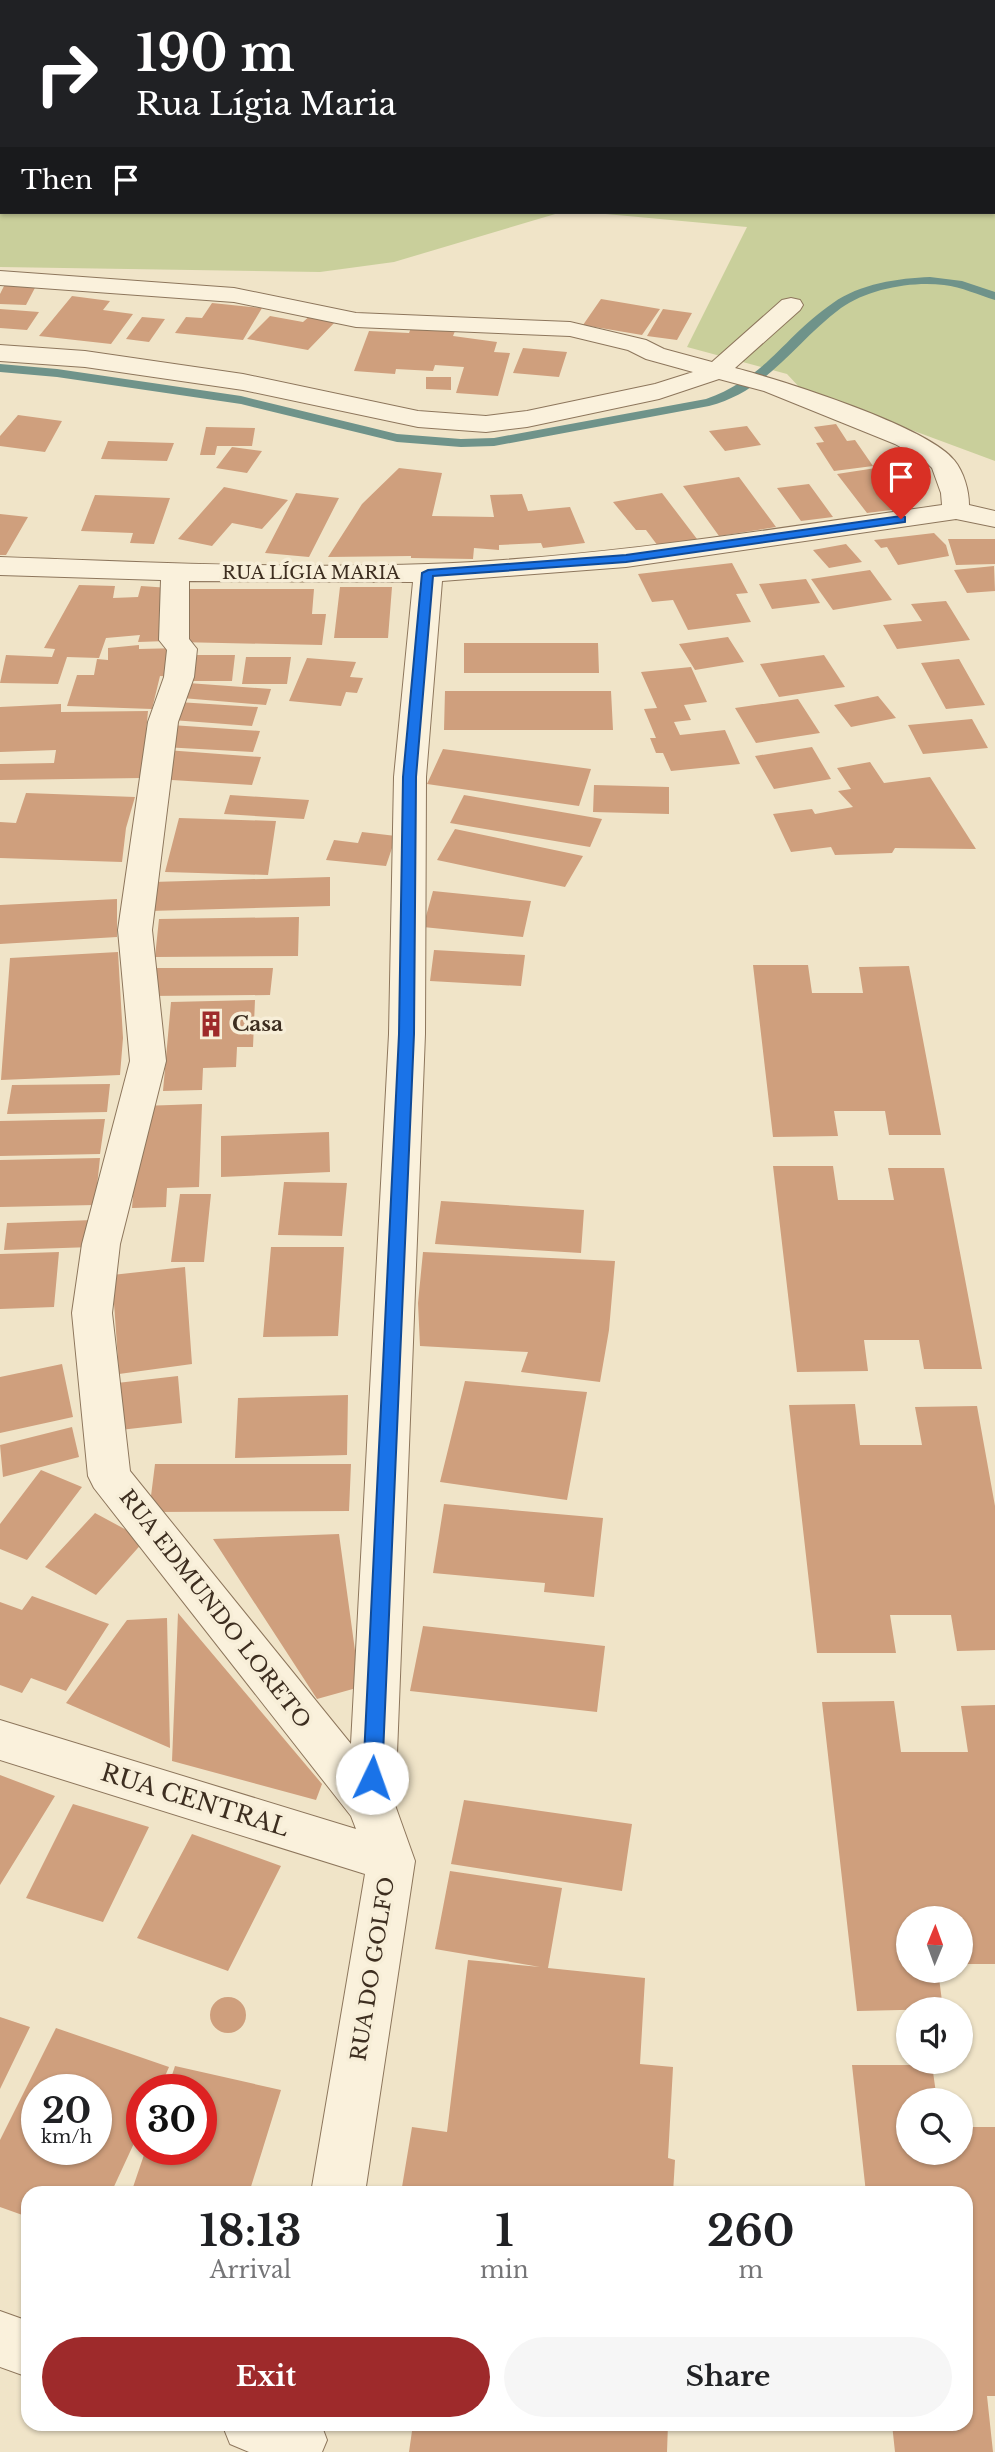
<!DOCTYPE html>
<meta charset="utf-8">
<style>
:root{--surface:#fff;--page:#f6f6f6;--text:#202124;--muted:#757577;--accent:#9e2a2b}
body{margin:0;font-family:"Libre Baskerville",serif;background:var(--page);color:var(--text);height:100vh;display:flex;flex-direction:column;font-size:26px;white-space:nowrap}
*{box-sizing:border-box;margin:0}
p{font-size:23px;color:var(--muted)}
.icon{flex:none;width:38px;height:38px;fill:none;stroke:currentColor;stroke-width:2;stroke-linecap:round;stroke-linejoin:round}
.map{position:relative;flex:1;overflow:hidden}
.drawer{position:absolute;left:21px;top:2186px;width:952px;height:245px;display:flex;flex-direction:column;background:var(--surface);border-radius:21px;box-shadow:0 2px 5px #0004}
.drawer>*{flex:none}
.banner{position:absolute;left:0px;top:0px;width:996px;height:214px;box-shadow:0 2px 5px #0004;background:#202124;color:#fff;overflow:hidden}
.needle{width:46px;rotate:1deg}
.controls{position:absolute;left:896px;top:1906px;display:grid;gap:14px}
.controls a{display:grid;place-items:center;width:77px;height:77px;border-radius:50%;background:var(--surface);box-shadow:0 2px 5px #0004;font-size:35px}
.speed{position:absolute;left:21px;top:2074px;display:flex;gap:14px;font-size:35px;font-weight:700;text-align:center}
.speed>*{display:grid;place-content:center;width:91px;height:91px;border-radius:50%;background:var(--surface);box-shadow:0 2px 5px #0004;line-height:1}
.speed small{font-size:18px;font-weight:400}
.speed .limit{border:10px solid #d22;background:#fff;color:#111}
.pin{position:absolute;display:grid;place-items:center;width:60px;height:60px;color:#fff;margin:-72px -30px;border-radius:50% 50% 50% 0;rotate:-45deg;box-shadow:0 0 7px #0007}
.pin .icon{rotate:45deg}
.me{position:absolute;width:77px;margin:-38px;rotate:3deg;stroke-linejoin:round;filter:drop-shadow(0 0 5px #0008)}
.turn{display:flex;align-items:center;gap:24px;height:147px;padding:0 21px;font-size:32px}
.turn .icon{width:91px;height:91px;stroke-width:2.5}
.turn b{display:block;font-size:49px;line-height:60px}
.then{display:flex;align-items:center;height:66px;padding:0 21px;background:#0003;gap:14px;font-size:26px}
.eta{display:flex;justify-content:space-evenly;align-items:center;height:119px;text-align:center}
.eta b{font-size:42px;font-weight:800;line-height:49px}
.action{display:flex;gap:14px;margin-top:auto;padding:14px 21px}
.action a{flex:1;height:80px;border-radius:42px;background:var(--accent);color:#fff;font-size:28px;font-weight:800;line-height:80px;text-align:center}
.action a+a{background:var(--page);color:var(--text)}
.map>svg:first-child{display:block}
.green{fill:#c9cf9b}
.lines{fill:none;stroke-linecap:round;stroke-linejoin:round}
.stream{fill:#6f938a;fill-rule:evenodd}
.building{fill:#cf9f7d;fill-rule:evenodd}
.minor-casing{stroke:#8d765c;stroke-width:2}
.minor{fill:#faf1dc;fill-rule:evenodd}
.route{fill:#1a73e8;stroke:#114b97;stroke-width:2}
.labels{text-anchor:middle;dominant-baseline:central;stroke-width:7;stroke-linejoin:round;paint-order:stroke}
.far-street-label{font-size:18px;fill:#3d2e20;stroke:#f7eed8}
.poi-label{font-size:21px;font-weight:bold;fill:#3d2e20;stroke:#f7eed8;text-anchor:start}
.street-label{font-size:21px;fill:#3d2e20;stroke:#f7eed8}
.near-street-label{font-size:24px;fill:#3d2e20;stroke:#f7eed8}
</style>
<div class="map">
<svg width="995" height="2452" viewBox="0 0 995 2452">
<rect width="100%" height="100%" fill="#f0e4c8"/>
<path class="green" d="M0,0H995V461L801,389L787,374L687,347L747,227L584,212H994V2H2V212H562L394,262L320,272L0,267Z"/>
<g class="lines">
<path class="stream" d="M930,277L962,281L995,292V300C978,295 962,287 944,285C911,281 868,289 841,308C795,342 768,391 709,406L494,446L461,447L397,442L241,404L57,377L0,372V364L57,369L241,396L397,434L461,439L494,438L706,399C769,376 783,337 833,303C859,284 899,278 930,277Z"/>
</g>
<path class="building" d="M7,280L38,282L26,305L0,304V294Z
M72,296L110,301L103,310L133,314L111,344L39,336Z
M601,299L660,309L642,335L583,325Z
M212,303L262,308L243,340L175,333L186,317L202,318Z
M0,309L39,312L27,330L0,328Z
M663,309L692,313L677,340L647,336Z
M311,315L337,320L308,350L247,339L270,316L303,322Z
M142,317L165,319L149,342L126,339Z
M411,328L455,331L453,336L497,342L494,352L510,353L498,396L456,393L464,367L435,365L433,371L396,369L395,374L354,371L369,331L409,333Z
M523,348L567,352L559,377L513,373Z
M426,377H451V390L426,389Z
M18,415L62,421L45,452L0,446V436Z
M836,424L847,441L855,440L873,466L834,471L816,443L824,442L814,427Z
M747,426L761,445L725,451L709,431Z
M206,427L255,428L252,446H217L215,455H200Z
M108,441L174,443L167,461L101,459Z
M232,447L262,451L247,473L216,468Z
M399,468L442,473L432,516L494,517L490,495L522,494L528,511L570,507L585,543L543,548L541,543L499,545V550L474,548L473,559L411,558V556L328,557L362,504Z
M876,468L907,508L867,513L837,474Z
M739,477L776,527L719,536L683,486Z
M809,484L833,517L801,521L777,488Z
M224,487L288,500L262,529L232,523L212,546L178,539Z
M296,493L339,498L309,557L265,553Z
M662,493L697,539L658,546L646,530H636L613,502Z
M95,495L170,498L154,544L130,543L133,533L81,531Z
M0,514L28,517L6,555H0Z
M934,533L946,545L949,556L898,565L887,547L881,548L874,540Z
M948,539H995V564L956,565Z
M846,544L862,562L829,568L813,550Z
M732,563L748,593L736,594L751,622L688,630L673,600L652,602L638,574Z
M994,566L995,591L967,593L954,570Z
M870,570L892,600L833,610L811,579Z
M806,579L820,603L772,609L759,584Z
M79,585L115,586L113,598L138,597L141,586L170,588L167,641L138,642L140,635L106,638L99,658L67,657L58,684L0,683L6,655L52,657L55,649L44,648Z
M340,587H392L388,638H334Z
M185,589H314L312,614H326L322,645L177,642Z
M946,601L970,640L897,649L883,625L922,621L911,604Z
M728,637L744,662L695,670L679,644Z
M464,643H598L599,673H464Z
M139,645V649L180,648L176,677L160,676L152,709L67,706L77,675H94L97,659L108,660V648Z
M191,655H235L232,681H187Z
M824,655L845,687L779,697L760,664Z
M246,657H291L287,684H242Z
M307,658L356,662L350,677L363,678L357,693L346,692L341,706L289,701Z
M959,659L985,705L946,709L921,663Z
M691,667L707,702L684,705L691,720L674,722L680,735L725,730L740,764L671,771L663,753H656L650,738H656L644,709L657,708L641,672Z
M188,683L271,689L266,705L182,698Z
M445,691H611L613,730H444Z
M878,696L896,718L851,727L834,705Z
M798,699L820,733L756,743L735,708Z
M178,702L258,707L252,726L172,720Z
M61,704V712L148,711L142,778L0,780V764L54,763L56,750L0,752V707Z
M972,719L988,748L923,754L908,725Z
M171,725L260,731L253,752L163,747Z
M812,747L831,779L774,789L755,756Z
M443,749L591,769L579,806L427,784Z
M166,750L261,757L252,785L156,779Z
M870,762L884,783L930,777L976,849L895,848L892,853L835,855L831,847L791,852L773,814L812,809L815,814L853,807L838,791L851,789L837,768Z
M594,785L669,787V814L593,812Z
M26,793L135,797L126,828L122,862L0,858V822L16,823Z
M230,795L309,800L304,819L224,814Z
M464,795L602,819L590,847L450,823Z
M179,818L276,821L268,875L165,872Z
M455,829L583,856L565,887L437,860Z
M362,832L396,836L386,866L326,860L334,840L358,843Z
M330,877V906L150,911L152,882Z
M433,891L531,901L523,937L423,927Z
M117,899V937L0,944V905Z
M299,917L298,956L155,957L159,919Z
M434,950L525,955L521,986L430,981Z
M118,952L123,1038L120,1075L1,1080L10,958Z
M753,965H808L812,993H863L859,967L909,966L941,1135H889L885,1111H834L838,1136L773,1137Z
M152,968H273L270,995L148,996Z
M255,1000L253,1047H237L236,1067L203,1068L202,1090L163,1091L171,1002Z
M110,1084L107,1112L7,1114L12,1085Z
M202,1104L199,1187L167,1188L166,1207L132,1208L140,1106Z
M105,1119L100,1154L0,1156V1121Z
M329,1132L330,1172L221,1177V1136Z
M100,1158L95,1205L0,1207V1160Z
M773,1166H833L838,1200H894L888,1168H944L982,1369H924L919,1340H864L868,1371L797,1372Z
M284,1182L347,1183L342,1236L278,1235Z
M180,1194H211L204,1262H171Z
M441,1201L584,1210L581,1253L435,1244Z
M94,1220L92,1247L4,1250L7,1223Z
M271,1247H344L338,1336L263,1337Z
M59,1252L54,1307L0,1309V1254Z
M423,1252L615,1261L609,1330L600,1382L521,1372L528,1352L420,1346L418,1303Z
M185,1267L192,1364L119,1374L112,1275Z
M62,1364L73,1417L0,1433V1377Z
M178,1376L182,1423L120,1430L117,1383Z
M465,1381L587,1392L567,1500L440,1482Z
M348,1395L347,1455L235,1458L238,1398Z
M855,1404L860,1445H922L915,1407L977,1406L995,1506V1650L957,1651L951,1615H890L896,1653H817L789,1405Z
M72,1427L79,1457L3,1477L0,1445Z
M155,1464H351L349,1511L149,1512Z
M41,1470L82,1487L27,1560L0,1549V1524Z
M444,1504L603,1518L594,1597L544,1592L545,1583L433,1573Z
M95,1513L145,1540L96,1595L45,1567Z
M339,1534L360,1687L317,1699L213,1539Z
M32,1596L109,1624L66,1691L31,1678L22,1693L0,1685V1602L22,1610Z
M178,1613L322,1784L316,1800L172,1761Z
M167,1618L170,1748L66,1703L127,1620Z
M423,1626L605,1646L597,1712L410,1691Z
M894,1701L901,1752H968L961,1706L995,1705V1964H961V1918H908V1970H938L943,2009L857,2011L822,1702Z
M0,1775L55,1796L0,1885Z
M464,1800L632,1824L622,1891L451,1864Z
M73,1804L149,1827L103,1922L26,1898Z
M192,1834L281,1866L228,1971L137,1938Z
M450,1871L562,1888L548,1968L645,1978L640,2064L673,2067L668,2158L675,2160L673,2193H401L412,2127L447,2132L468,1960L540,1967L435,1949Z
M210 2015a18 18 0 1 1 36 0a18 18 0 1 1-36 0Z
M0,2017L30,2027L0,2089Z
M56,2028L169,2067L159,2090H142V2126L111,2193H28V2217L0,2207V2140ZM37,2090H96V2149H37Z
M852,2065H932L937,2100H908V2152H961V2127H995V2396H987L993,2452H895L892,2424H966V2193H866Z
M175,2066L281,2090L249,2193H131L146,2149H201V2090H167Z
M413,2424H668L667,2452H409Z"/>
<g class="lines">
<g class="minor-casing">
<path id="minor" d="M0,271L234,288L356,313L570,322L646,340L664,349L712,362L782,300L791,298L800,300L803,305L800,310L735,368C781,380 927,426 954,460C964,472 969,491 969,505L995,511V527L956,519L626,567L442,581L426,777L425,1034L395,1805L415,1861L365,2193H311L365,1874L0,1760V1720L356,1829L351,1816L94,1488L88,1476L72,1313L82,1244L130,1061L118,930L148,722L164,677L167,650L159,640L161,580L0,575V557C142,562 286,569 428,564C600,558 771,529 942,505L941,493L932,468L925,461L895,444L764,391L719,379L659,399L527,427L486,432L418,427L243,390L85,367L0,361V345L85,351L243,374L418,411L486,416L527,411L655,384L693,372L646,359L628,350L570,336L356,327L234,302L0,285ZM189,581L413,582L394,777L389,1034L351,1744L130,1471L112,1313L120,1244L166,1061L152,930L178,722L194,677L197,649L189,639Z
M0,2311L28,2321V2377L0,2367Z
M222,2424H321L327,2440L322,2452H249L230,2444Z"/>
</g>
<use href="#minor" class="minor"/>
</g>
<path class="route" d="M901,516L905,517V522L626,562L433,576L416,777L414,1034L382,1778L379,1784L372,1786L365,1784L363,1778L399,1034L403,777L422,573L428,570L626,555Z"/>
<defs>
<g id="building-bare" transform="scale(2.1)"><path d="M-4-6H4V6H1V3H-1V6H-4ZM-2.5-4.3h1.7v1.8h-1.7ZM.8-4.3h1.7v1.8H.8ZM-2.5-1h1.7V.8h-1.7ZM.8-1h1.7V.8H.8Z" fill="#9e2a2b" stroke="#f7eed8" stroke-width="2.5" paint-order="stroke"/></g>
</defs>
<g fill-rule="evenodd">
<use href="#building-bare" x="211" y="1024"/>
</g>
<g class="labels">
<g class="far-street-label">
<text x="311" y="573">RUA LÍGIA MARIA</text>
</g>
<g class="poi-label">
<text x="232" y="1024">Casa</text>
</g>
<g class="street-label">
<text transform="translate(215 1609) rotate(52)">RUA EDMUNDO LORETO</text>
<text transform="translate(373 1969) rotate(-81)">RUA DO GOLFO</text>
</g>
<g class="near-street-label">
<text transform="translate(195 1800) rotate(17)">RUA CENTRAL</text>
</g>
</g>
</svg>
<div class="controls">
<a><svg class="needle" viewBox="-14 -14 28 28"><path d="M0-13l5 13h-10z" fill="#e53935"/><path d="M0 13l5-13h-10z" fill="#757577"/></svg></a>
<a><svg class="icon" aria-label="sound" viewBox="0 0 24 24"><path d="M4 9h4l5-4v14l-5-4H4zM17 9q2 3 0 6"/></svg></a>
<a><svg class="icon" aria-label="search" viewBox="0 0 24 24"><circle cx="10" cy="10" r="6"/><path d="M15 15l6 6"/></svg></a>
</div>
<div class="speed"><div>20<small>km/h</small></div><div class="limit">30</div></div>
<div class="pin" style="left:901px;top:519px;background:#d93025"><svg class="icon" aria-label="arrive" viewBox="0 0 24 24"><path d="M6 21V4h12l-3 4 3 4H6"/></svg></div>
<svg class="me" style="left:372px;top:1778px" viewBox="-20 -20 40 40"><circle r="19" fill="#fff"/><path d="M0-13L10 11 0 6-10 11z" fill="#1a73e8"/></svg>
<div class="banner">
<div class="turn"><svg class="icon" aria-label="right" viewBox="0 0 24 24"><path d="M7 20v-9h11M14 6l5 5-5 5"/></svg><div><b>190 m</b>Rua Lígia Maria</div></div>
<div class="then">Then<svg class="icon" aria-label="arrive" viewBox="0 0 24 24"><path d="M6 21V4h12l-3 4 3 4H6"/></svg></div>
</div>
<section class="drawer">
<div class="eta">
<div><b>18:13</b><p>Arrival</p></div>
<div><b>1</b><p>min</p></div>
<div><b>260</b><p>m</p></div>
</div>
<div class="action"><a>Exit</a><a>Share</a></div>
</section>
</div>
